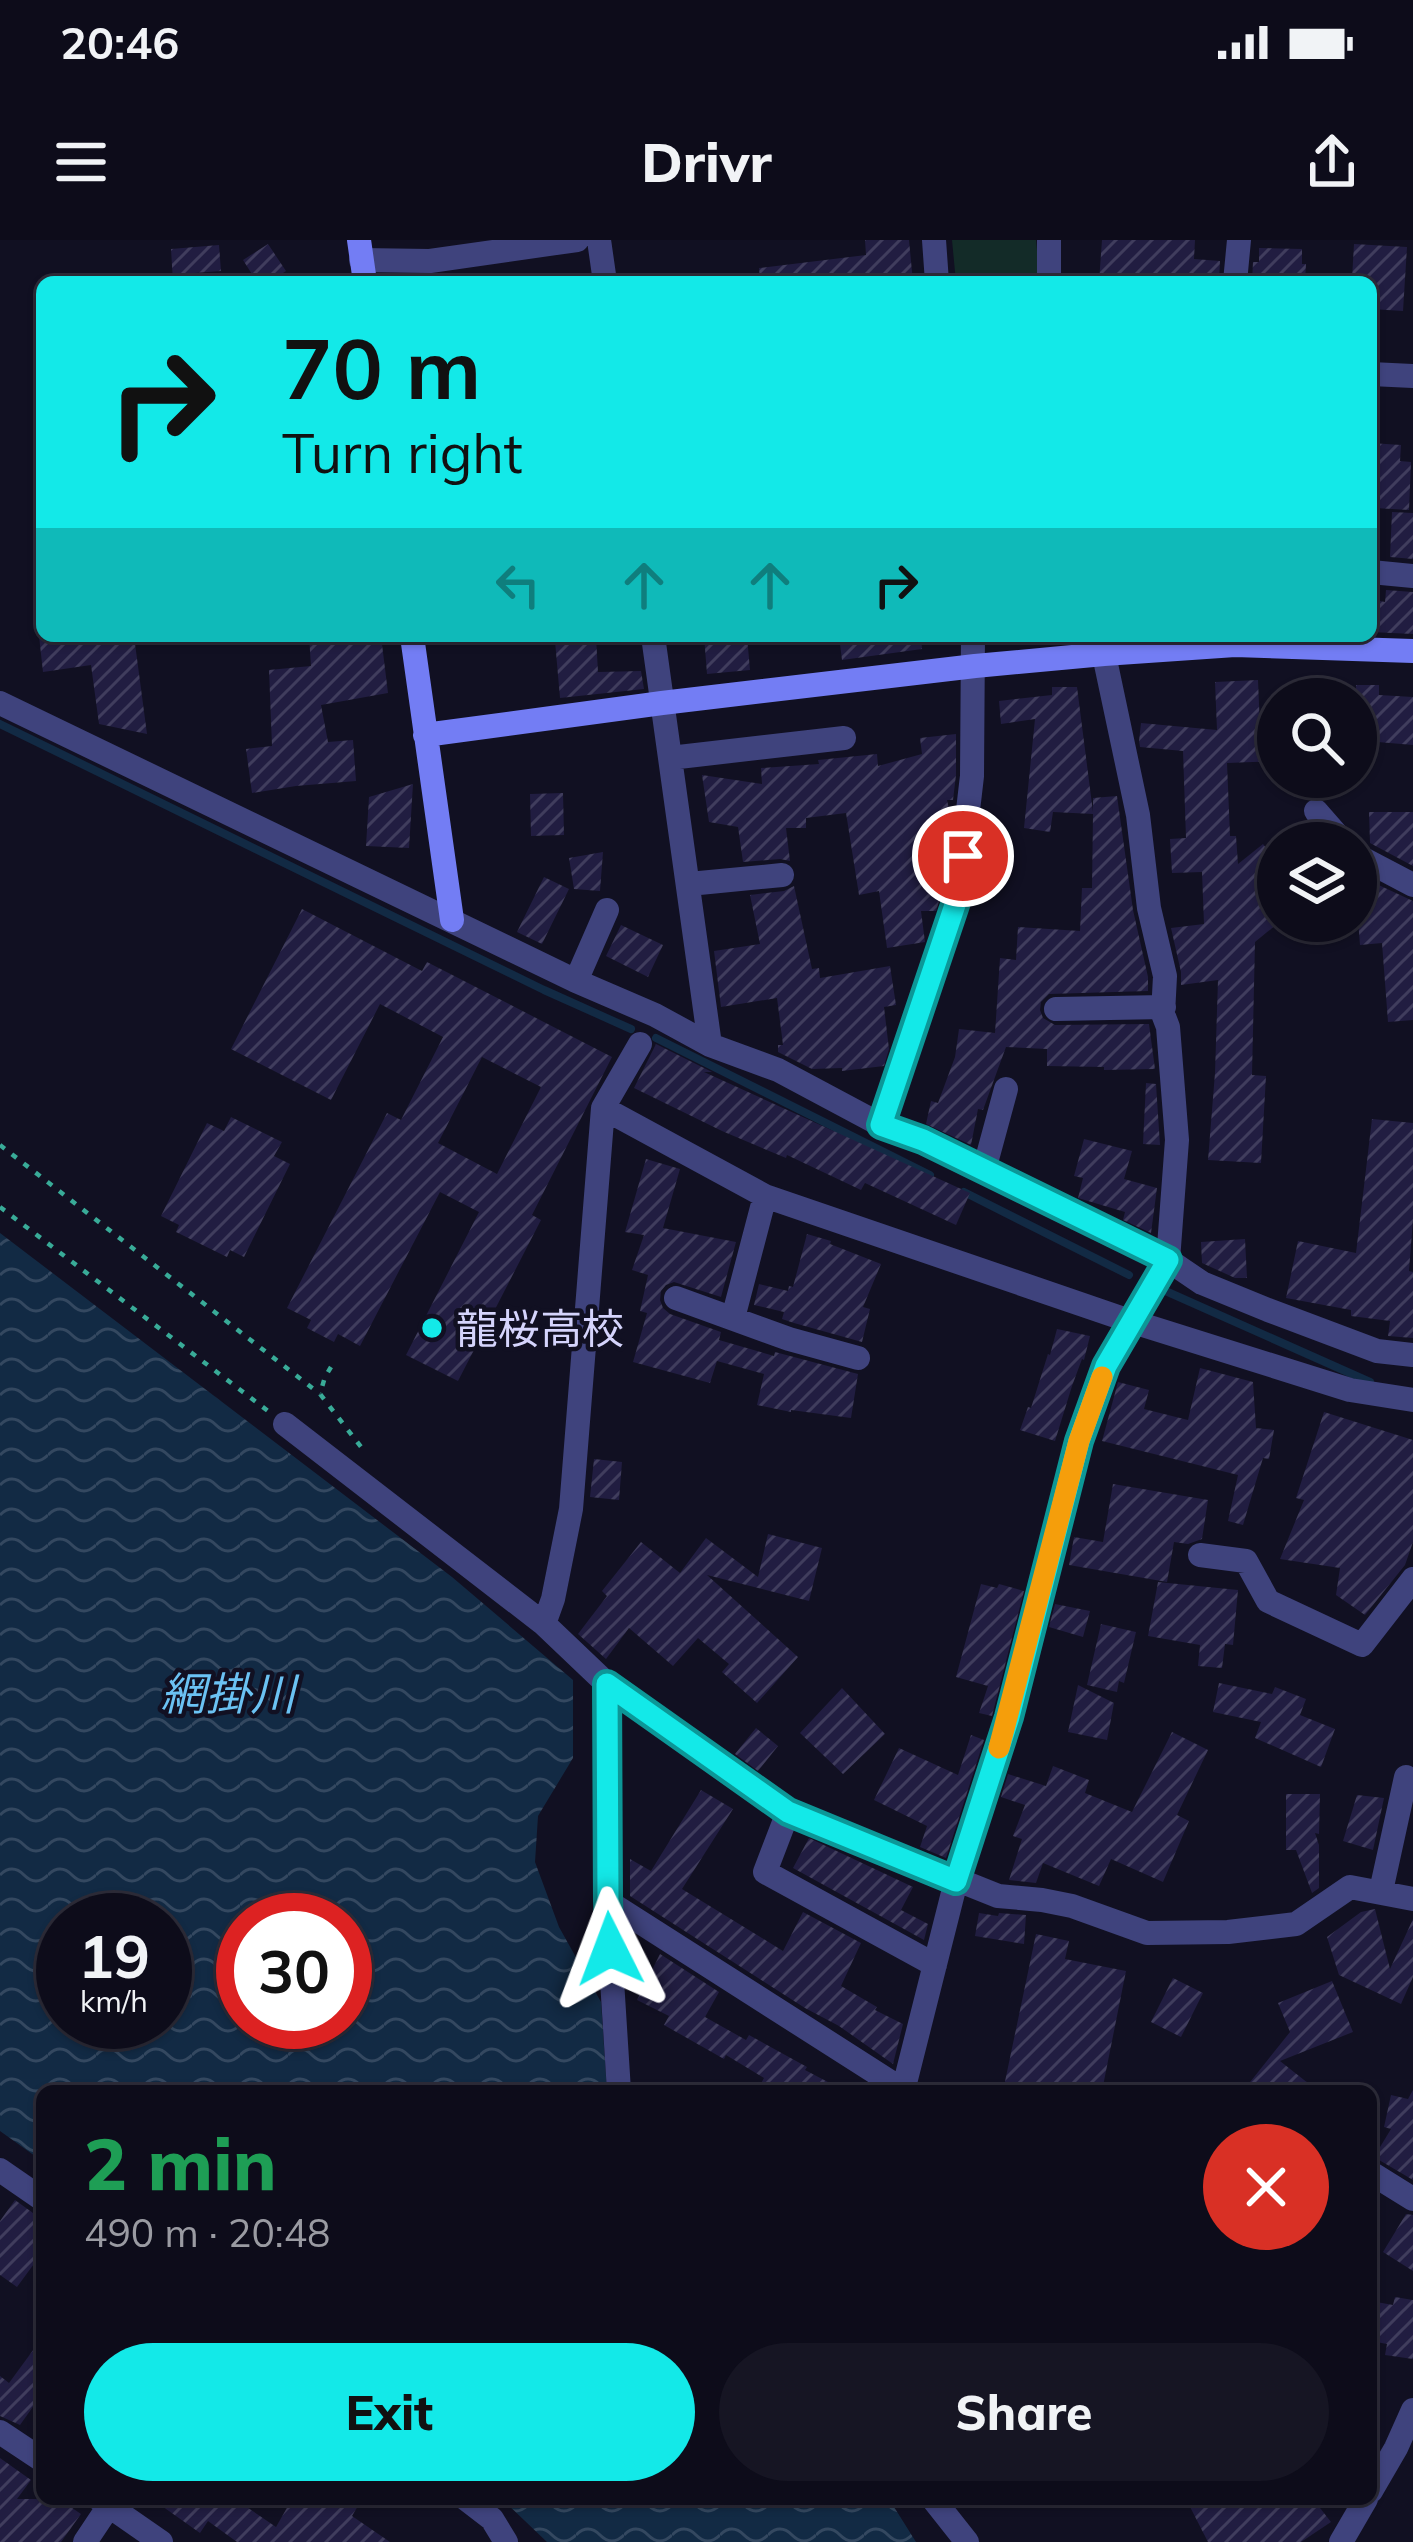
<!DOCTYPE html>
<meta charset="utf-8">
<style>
:root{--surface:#0d0c1a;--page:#161523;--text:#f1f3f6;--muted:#9a9ba2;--line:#2d2c39;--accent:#13e9e8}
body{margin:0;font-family:Mulish,"Noto Sans JP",sans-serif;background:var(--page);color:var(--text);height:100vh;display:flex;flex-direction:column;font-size:45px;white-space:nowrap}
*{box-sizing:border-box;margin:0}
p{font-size:39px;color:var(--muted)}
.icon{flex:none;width:66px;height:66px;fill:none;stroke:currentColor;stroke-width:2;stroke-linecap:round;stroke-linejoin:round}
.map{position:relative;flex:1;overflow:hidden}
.details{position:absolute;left:36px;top:1845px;width:1341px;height:420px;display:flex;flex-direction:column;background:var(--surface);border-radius:18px;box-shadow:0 3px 9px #0004,0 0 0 3px var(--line)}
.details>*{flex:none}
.guide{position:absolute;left:36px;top:36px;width:1341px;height:366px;border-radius:18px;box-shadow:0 3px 9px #0004,0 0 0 3px var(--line);background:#13e9e8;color:#111;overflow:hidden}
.fabs{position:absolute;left:1257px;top:438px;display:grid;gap:24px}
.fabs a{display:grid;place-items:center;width:120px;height:120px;border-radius:50%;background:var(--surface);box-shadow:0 3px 9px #0004,0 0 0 3px var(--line);font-size:60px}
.speed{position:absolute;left:36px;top:1653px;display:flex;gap:24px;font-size:60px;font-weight:700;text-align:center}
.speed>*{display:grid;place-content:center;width:156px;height:156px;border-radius:50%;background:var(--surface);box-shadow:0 3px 9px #0004,0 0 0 3px var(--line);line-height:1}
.speed small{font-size:30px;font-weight:400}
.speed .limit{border:18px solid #d22;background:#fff;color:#111}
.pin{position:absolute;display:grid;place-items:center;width:102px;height:102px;color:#fff;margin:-51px;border:6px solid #fff;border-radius:50%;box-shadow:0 3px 12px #0007}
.me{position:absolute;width:132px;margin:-66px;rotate:357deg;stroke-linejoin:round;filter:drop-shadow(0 0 9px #0008)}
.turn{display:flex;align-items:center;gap:42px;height:252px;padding:0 48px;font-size:54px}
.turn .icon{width:156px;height:156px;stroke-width:2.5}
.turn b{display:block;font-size:84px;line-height:102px}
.lanes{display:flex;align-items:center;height:114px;padding:0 48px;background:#0003;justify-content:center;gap:60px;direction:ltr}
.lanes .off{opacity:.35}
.round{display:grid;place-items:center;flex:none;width:126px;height:126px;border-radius:63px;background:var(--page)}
.head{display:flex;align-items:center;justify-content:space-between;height:204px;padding:0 48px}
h1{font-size:72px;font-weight:800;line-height:90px;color:#1e9e55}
.action{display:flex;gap:24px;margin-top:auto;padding:24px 48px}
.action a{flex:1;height:138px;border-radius:72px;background:var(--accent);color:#111;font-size:48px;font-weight:800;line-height:138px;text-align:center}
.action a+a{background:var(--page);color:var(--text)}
.status{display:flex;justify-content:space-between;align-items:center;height:84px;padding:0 60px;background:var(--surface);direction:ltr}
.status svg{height:33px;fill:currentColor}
header{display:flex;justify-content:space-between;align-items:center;height:156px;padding:0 48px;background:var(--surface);font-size:54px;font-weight:800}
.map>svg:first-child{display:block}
.park{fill:#132b28}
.water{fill:url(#water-waves);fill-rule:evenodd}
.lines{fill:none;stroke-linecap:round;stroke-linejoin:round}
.stream{stroke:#122a44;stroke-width:8}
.building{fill:url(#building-hatch);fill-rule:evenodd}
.path{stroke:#39ab98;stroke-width:4.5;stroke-dasharray:6 9;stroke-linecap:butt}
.street{stroke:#3f437d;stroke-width:24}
.secondary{stroke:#737df4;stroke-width:24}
.route-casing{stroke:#0c9797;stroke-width:30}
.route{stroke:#13e9e8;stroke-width:21}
.slow{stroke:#f59e0b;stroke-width:21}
.poi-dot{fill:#13e9e8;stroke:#111022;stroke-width:4.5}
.labels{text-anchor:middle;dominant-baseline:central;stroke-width:9;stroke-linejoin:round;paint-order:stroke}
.poi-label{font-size:42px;fill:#d5d4fc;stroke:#111022;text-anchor:start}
.water-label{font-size:45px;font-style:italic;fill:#6bc2f3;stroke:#111022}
</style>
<div class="status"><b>20:46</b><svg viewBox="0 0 49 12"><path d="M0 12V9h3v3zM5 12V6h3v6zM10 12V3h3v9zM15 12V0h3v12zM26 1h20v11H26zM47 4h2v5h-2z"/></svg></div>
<header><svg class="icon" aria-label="menu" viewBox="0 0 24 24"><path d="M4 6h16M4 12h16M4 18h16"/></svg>Drivr<svg class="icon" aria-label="share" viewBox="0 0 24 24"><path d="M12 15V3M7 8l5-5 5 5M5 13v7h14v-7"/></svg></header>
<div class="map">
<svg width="1413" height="2302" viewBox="0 0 1413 2302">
<defs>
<pattern id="water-waves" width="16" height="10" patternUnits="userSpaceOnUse" patternTransform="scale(3)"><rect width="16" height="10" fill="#122a44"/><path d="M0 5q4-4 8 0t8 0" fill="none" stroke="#344860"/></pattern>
<pattern id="building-hatch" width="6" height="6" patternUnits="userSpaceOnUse" patternTransform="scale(3)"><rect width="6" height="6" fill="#211d41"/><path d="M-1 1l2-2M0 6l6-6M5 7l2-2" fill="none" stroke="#403d5d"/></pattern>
</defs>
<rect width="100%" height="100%" fill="#111022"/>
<path class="park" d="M952,0H1036L1040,42H956Z"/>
<path class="water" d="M0,993L452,1337L573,1440V1518L538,1576L535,1622L559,1687L601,1762L607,1851H42V1921L0,1891ZM63,1680H165V1782H63ZM243,1680H345V1782H243Z
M502,2259H889L916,2302H547Z"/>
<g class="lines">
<path class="stream" d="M0,484L544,750L631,789
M656,798L930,935
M964,952L1129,1035
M1161,1049L1370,1142"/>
</g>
<path class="building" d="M865,0H909L913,42H760L759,28L866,15Z
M1102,0H1195L1194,19L1220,21L1219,42H1099Z
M268,4L286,31L269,42H257L243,20Z
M1354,4L1407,7L1403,71L1371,69V42L1352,39Z
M219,5L221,31L194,33V42H173L171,9Z
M1259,8L1302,9V24H1306L1305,42H1252L1253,22H1259Z
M1371,203L1401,205L1400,221L1411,222L1409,270L1375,268L1371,258Z
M1392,272L1413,273V319L1390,317Z
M1386,350L1413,352V394L1371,392V359L1385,362Z
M39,396H134L147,494L99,484L91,425L43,432Z
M309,396H381L388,453L321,465L328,502L353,500L356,541L296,546L252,553L246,509L272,506L269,430L311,426Z
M704,396H747L750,430L707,434Z
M839,396H921L922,409L842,420Z
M596,397L598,432L641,431L644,449L560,458L555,401Z
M1258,440L1260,488L1278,487V521L1227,523L1230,596H1236L1238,624L1263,604L1278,624V683L1255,702L1252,835L1266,836L1261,923L1208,920L1215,833L1218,740L1181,745V732L1171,688L1204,684L1202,632L1172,633L1170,599L1186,598L1183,511L1140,507L1139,501L1141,483L1217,490L1215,442Z
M1356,445H1379V455L1413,457V505L1378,502V512H1356Z
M1052,447H1077L1093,572V558L1117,556L1133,670L1148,737V751L1049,754L1041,762L1040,770L1043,778L1055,785L1149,784L1155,829L1104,830V827L1047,826V809L1006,807L983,870L978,869L971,905L926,884L931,861L938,863L955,817L959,789L995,793L1000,718L1016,720L1018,687L1080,691L1082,648H1092L1093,574L1053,572L1050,592L1024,588L1035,479L1001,484L999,461L1052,455Z
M956,494V535L953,560H947L951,577L942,652L936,671H921L925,702L887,708L879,651L859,655L846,573L806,578V588H786L790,621L780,619L743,622L738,587L709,582L702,535L762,544L761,528L819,524L818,520L877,514L878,526L922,514L920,498Z
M413,544L409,608L366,606L369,557Z
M563,553L564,595L531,596L530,554Z
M1369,572H1413V626L1370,603Z
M603,612L600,651L574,649L569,618Z
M544,637L569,649L542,704L517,692Z
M1370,641L1413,661V780L1388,782L1382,703L1360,705L1356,654L1370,653Z
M794,646L812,729L819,728L820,738L890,726L896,765L884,767L889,809L884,826L842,831V828L812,829L778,812V805H783L777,758L721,767L714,711L760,704L750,655L784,651Z
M302,669L422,731L427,722L612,817L532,975L541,980L458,1141L406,1115L479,972L440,952L360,1106L338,1094L334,1102L307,1088L311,1080L287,1068L387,873L401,880L443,797L380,764L331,860L231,809ZM482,817L541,847L497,934L438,903Z
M621,685L663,705L648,737L606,716Z
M656,804L712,832H704L970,953L956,985L865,943L861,950L787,915L786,918L722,891L634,848Z
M1146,843L1156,844L1160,905L1143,904Z
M231,877L282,902L274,916L290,924L244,1017L230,1010L227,1017L176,992L179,985L161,976L207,883L224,891Z
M1372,879L1413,883V979L1409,1031L1413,1032V1098L1388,1096L1390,1081L1351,1076V1070L1286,1058L1298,1001L1356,1013Z
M1084,899L1132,911L1124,939L1157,948L1151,993L1123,980L1125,972L1078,958L1083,938L1074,936Z
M646,919L680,929L663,988L736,1002L721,1057L674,1042L666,1045L661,1051L660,1060L663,1068L670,1074L721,1092L719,1100L774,1116L775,1112L858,1134L851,1178L791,1170V1172L757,1165L764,1134L717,1121L710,1143L633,1122L647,1073L640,1071L648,1035L632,1030L644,995L625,992Z
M807,994L831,1001L830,1004L881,1024L863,1067L870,1069L862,1102L794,1083L782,1079L784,1072L754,1065L759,1044L788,1051L789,1046L793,1047Z
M1245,999L1247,1038H1235L1202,1023L1201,1002Z
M1057,1089L1090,1096L1084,1120L1082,1119L1072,1146L1055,1201L1020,1190L1028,1167L1031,1168L1048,1114L1050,1115Z
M1200,1128L1253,1142L1256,1188L1274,1190L1269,1219L1263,1218L1243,1285L1228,1281L1238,1235L1102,1201L1118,1142L1149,1150L1144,1169L1188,1180Z
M1324,1172L1413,1200V1302L1405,1325L1365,1375L1336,1355L1340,1328L1280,1319L1304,1260L1296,1258Z
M594,1219L622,1222L619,1260L590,1257Z
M1113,1244L1208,1260L1202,1299L1188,1304L1174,1302L1167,1342L1069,1325L1074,1297L1103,1302Z
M768,1294L822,1308L809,1361L707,1335L798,1417L757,1463L722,1432L729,1424L698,1398L673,1426L629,1388L606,1419L578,1394L607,1356L602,1351L641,1302L680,1333L706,1298L758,1337Z
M1158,1342L1238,1350L1233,1405L1225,1404L1222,1428L1198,1426L1200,1405L1148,1396Z
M981,1344L997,1348L999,1344L1024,1351L992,1476L979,1473L988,1446L956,1437Z
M1055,1364L1090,1371L1083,1397L1049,1387Z
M1101,1384L1136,1392L1124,1443L1119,1441L1117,1452L1087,1445Z
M1219,1443L1272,1454L1275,1447L1306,1459L1300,1475L1335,1489L1321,1527L1255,1498L1261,1482L1213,1472Z
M1078,1445L1114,1463L1107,1500L1068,1492Z
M842,1448L885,1494L843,1534L800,1493Z
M756,1488L778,1506L758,1531L735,1514Z
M1172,1492L1208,1510L1177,1575L1189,1581L1163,1642L1111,1619L1099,1646L1043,1623L1036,1643L1009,1640L1022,1599L1013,1596L1025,1565L1001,1557L1008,1534L1046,1546L1053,1526L1089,1540L1085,1553L1132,1572Z
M971,1495L984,1500L946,1618L920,1607L927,1586L874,1560L899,1508L958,1535Z
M701,1550L733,1569L682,1649L783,1711L803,1672L861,1703L841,1746L877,1767L875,1770L903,1784L893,1824L839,1786L805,1768L630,1656V1619L651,1631Z
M1286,1554H1320L1319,1594L1315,1593L1319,1605V1648L1312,1653L1296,1610H1286Z
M1357,1555L1384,1558L1373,1610L1343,1601Z
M809,1598L913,1647L901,1670L928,1684L924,1700L793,1628Z
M1375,1669L1390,1729L1413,1679V1737L1401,1764L1339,1735L1327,1697L1361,1672Z
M979,1673L998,1676L999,1673L1026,1675L1024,1704L975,1696Z
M1036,1694L1069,1701L1065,1719L1126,1731L1102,1851H1003Z
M660,1714L719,1752L705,1777L746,1800L749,1795L807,1827L805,1830L845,1851H757L764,1838L726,1815L724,1819L664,1785L669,1776L637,1760Z
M1173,1738L1203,1753L1181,1797L1151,1782Z
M1332,1741L1353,1792L1280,1821L1318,1851H1243L1290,1792L1278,1763Z
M1413,1850V1940L1374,1917L1391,1889L1384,1887L1391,1855L1408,1859Z
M15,1960L33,1973L42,1975V2013L17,2047L0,2035V1981Z
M1406,1974L1413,1975V2031L1383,2012Z
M1395,2057L1413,2060V2119L1385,2115L1387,2104L1371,2101V2061L1393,2065Z
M42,2098V2154L20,2185L0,2176V2136L9,2143Z
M0,2218L31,2240L17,2259H59L81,2274L61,2302H0Z
M152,2259H235L276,2287L292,2259H362L352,2276L390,2302H237L208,2281L200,2293Z
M1186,2259H1313L1331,2282L1301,2302H1208Z"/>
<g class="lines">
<path class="path" d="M0,905L320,1154
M0,967L268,1171
M331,1127L325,1137L320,1154L365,1212"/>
<path class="street" d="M599,0L605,42
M934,0L937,42
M361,20L430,21L577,0
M1049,42V0
M1235,42L1239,0
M1371,134L1413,136
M1371,332L1413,336
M653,396L710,805
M0,463L576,741L655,775L710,805L778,830L881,885L923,900L1168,1020L1202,1043L1268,1070L1377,1111L1413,1115
M670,518L844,498
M1316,571L1344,603
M1356,615L1413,645
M689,644L782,635
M576,741L607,670
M1056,769L1164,767
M603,868L765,956L1127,1080L1350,1150L1413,1160
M881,885L958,656L972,536L973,396
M984,930L1006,849
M676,1058L789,1099L858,1118
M733,1078L765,956
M285,1184L544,1384L607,1444L788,1572L998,1656L1042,1660L1072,1666L1147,1693L1228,1692L1296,1684L1350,1647L1413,1659
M1200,1315L1246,1321L1268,1361L1362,1405L1413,1339
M544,1384L553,1359L571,1269L603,868L640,804
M607,1444V1661L619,1851
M788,1572L765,1632L935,1725
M1381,1651L1406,1537
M607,1661L903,1850
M903,1851L956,1641L1009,1477L1079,1201L1106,1126L1168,1020L1177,900L1168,787L1163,774L1165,736L1149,668L1138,575L1100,396
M0,1930L42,1959
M1371,1933L1413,1959
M0,2192L42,2220
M1371,2251L1396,2208L1413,2170
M99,2259L161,2302
M466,2259L492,2279L506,2302
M933,2259L967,2302
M85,2302L109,2266
M1341,2302L1366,2259"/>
<path class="secondary" d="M359,0L365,42
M412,396L452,680
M425,495L662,463L975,426L1104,414L1235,405L1413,411"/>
</g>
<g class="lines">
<g class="route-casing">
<path id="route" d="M610,1709L608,1661L607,1444L788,1572L956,1641L1009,1477L1079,1201L1106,1126L1168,1020L923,900L881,885L958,656L963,616"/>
</g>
<use href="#route" class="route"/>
<path class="slow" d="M999,1508L1079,1201L1102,1137"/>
</g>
<circle class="poi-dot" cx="432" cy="1088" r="12"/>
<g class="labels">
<g class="poi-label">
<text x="456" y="1088">龍桜高校</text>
</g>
<g class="water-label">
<text x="228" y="1453">網掛川</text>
</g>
</g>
</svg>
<div class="fabs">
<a><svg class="icon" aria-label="search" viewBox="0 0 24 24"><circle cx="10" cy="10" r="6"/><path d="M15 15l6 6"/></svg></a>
<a><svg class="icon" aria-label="layers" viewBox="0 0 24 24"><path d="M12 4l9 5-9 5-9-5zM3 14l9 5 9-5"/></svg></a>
</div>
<div class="speed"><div>19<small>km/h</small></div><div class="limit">30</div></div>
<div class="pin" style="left:963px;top:616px;background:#d93025"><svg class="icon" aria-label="arrive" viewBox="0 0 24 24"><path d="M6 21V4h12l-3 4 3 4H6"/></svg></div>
<svg class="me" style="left:610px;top:1709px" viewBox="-20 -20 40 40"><path d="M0-17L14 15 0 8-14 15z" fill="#13e9e8" stroke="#fff" stroke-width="4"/></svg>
<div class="guide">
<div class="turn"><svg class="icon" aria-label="right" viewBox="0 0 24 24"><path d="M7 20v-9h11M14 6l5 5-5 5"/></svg><div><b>70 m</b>Turn right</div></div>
<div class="lanes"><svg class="icon off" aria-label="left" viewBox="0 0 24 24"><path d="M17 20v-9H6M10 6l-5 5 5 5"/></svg><svg class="icon off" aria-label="ahead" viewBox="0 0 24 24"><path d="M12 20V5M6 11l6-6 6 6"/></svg><svg class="icon off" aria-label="ahead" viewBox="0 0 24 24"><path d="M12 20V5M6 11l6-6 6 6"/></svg><svg class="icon" aria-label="right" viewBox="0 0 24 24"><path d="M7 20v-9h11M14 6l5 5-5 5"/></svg></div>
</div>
<section class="details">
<div class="head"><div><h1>2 min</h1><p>490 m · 20:48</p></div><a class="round" style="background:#d93025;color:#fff"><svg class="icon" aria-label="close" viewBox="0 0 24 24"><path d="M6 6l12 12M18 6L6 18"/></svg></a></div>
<div class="action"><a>Exit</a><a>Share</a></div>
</section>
</div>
